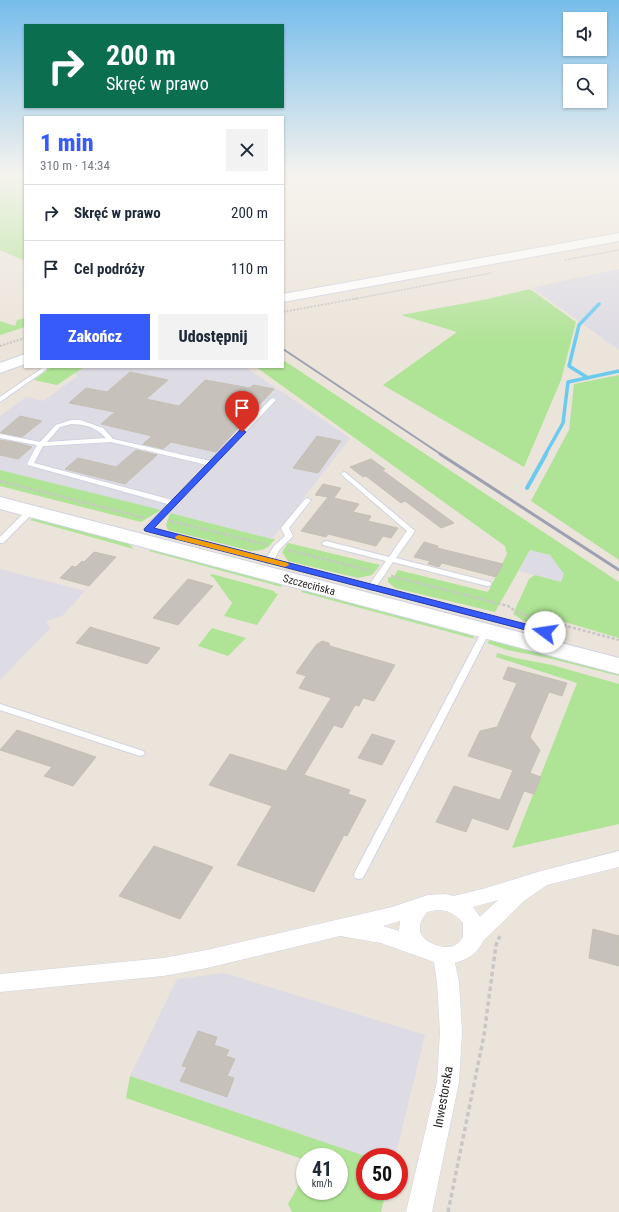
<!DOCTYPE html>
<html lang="pl">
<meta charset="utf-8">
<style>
:root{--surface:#fff;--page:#f2f2f3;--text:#1f2937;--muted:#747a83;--line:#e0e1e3;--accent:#375bfb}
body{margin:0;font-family:"Roboto Condensed",sans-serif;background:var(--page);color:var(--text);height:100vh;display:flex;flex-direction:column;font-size:15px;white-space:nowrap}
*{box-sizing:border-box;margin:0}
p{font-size:13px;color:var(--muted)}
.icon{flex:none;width:22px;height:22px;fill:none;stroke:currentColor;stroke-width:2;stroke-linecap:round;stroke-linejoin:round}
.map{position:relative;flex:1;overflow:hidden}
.sheet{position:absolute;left:24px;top:116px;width:260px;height:252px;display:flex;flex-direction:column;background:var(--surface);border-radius:0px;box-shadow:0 1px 3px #0004}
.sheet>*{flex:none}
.guide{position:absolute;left:24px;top:24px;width:260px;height:84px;border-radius:0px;box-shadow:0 1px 3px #0004;background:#0b6e4f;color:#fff;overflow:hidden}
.controls{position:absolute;left:563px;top:12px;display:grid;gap:8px}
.controls a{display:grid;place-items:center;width:44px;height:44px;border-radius:0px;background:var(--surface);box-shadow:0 1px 3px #0004;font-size:20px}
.speed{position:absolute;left:296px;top:1148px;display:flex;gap:8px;font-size:20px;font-weight:700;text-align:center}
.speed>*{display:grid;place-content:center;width:52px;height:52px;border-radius:50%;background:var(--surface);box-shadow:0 1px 3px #0004;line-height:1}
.speed small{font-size:10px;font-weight:400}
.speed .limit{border:6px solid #d22;background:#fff;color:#111}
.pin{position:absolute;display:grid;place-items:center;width:34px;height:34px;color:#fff;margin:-41px -17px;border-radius:50% 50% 50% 0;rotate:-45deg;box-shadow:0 0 4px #0007}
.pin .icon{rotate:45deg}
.me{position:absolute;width:44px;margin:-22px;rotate:284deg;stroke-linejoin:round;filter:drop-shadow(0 0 3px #0008)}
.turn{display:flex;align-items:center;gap:14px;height:84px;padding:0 16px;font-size:18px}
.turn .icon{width:52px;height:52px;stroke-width:2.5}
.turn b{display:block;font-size:28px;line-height:34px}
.round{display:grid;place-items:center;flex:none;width:42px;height:42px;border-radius:0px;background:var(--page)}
.headline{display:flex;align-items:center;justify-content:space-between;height:68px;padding:0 16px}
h1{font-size:24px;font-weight:800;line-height:30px;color:var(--accent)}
.action{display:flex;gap:8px;margin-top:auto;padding:8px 16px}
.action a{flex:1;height:46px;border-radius:0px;background:var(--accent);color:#fff;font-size:16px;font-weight:800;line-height:46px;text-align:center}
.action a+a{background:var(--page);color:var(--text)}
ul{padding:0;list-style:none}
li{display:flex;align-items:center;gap:12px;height:56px;padding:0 16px;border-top:1px solid var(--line)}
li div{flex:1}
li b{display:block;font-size:15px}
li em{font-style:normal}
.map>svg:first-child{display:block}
.industrial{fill:#dddbe3}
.green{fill:#afe395}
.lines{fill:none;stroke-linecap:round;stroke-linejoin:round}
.stream-far1{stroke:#6bcbef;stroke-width:3.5}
.stream{stroke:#6bcbef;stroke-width:4}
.building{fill:#c6c1ba;stroke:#c6c0b4}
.lane-casing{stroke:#cfd3e2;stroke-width:2}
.street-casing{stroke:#cfd3e2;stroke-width:1}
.secondary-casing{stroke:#cfd3e2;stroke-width:2}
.path-far3{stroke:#c7c7c7;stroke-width:1.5;stroke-dasharray:2 1;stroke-linecap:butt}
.path-far2{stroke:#c7c7c7;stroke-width:2;stroke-dasharray:2 1.5;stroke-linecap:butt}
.path-far1{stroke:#c7c7c7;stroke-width:2.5;stroke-dasharray:3 2;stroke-linecap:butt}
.path{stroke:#c7c7c7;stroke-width:3.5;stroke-dasharray:4.5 3;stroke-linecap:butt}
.lane{fill:#fff;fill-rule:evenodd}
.street{fill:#fff;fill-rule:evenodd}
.secondary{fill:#fff;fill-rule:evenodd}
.rail-far1{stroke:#9da0b3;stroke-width:2}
.rail{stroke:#9da0b3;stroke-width:3}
.route{fill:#375bfb;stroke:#243ba3}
.slow{fill:#f59e0b}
.labels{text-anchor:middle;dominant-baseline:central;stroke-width:3;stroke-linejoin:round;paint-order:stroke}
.street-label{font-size:11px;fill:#282828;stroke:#fff}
.near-street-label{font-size:13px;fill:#282828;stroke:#fff}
</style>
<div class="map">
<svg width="619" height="1212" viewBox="0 0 619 1212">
<rect width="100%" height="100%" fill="#ebe4da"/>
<path class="industrial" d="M619,269V350L532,288L572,279Z
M84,367H245L350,438L272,539L0,470V416L26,397L43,401L78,376L74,374Z
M530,550L550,555L565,574L561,582L519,571Z
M0,569L85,591L62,616L46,621L50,628L0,680Z
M224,973L425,1035L395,1157H368L130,1076L177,979Z"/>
<path class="green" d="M0,175H25V261L0,250Z
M530,289L576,322L561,380L524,467L383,385L457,332L401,315L483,300Z
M25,318V327L0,335V321L15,326L17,320Z
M283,360L619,582V638L558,620L555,625L524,621L513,614L529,579L535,575L561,582L564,574L550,555L530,550L495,612L395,588L388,582V577L393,578L398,570L488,592L507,554L505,546L256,367H283Z
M51,367H84L57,385L34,380Z
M619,375V560L531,501L569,430L574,384Z
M0,470L161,510L141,522L0,486Z
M170,513L272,539H275C267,550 264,550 251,551L168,530L166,525Z
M32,519H41L127,542L134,549L30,520Z
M288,543L380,565L372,575L358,578L288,561L282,552Z
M151,549H159L279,581L282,587L149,551Z
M212,574L274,591L275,593L278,594L257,625L224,616L232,603L213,577L210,576Z
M305,589L467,629L475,639L301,592Z
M212,628L246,638L228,656L198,646Z
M491,639L619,669V676L544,657L507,650L487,643Z
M497,653L515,658L552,665L619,684V824L512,848L577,683L496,657Z
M130,1076L368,1157H365V1191H386L381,1212H292L288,1204L305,1174V1191H339V1157H305V1160L126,1098Z"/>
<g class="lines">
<path class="stream-far1" d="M588,378L569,366L579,325L599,304
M545,455L563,423L568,382L619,371"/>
<path class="stream" d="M527,488L546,454"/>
</g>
<path class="building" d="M130,372L168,380L146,399L179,406L205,380L250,388L253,385L274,389L216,452L171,442L163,449L143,444L152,436L101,424L115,412L69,403L86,388L107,392Z
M20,416L42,421L22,437L0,433Z
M317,436L341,441L318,473L293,468Z
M0,440L15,442L32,447L18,459L0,455Z
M136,450L157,455L125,484L65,469L78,458L116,467Z
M371,459L385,469L382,470L454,523L441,528L405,501L401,503L366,476L363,477L350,467Z
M323,484L341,488L334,498L359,504L353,512L371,516L368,521L398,528L391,538L383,536L376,546L328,534L326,537L301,531L328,497L315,495Z
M424,542L438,546L437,548L503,564L496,577L442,563L439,567L428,564L430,561L414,557Z
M94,552L116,557L89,586L60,578L72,566L76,567L82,561L84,562Z
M188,579L213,586L178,625L153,618Z
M90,627L160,648L147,664L76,643Z
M322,641L329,643L330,646L395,665L374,701L363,698L359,706L355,705L342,728L334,725L304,775L350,790L348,794L366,800L347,836L344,835L314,892L237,865L272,806L209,785L230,754L286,771L331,698L299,688L306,676L296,673L316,645Z
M508,667L567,683L562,696L549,692L530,737L540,750L530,773L541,777L534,794L524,791L508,830L472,818L466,832L436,822L454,786L500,800L513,770L468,756L480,731L497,727L517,683L503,679Z
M17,730L96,757L73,786L44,776L52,767L0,750Z
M372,734L395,741L382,765L358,758Z
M154,846L213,867L180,919L119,896Z
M593,929L619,936V966L589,958Z
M198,1031L217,1037L214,1045L229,1050L226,1056L235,1059L227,1076L234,1078L227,1097L180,1081L187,1067L182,1066Z"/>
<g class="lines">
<g class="lane-casing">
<path id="lane" d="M40,367H46L47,369L0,402V397L41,369Z
M273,398L276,400L275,401L151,531H148L144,529L145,527L168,504L28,465L27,464L37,445L0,438V434L40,442L56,425L71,420H80L103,428L113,439L210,461L271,399ZM71,424C86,424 97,428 106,438L47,442L60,427ZM111,442L207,465L172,500L34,463L43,446Z
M344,472L346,473L415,531L396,558L490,582L491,584L490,586H487L393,562L374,590H368L367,588L386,561L323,545L322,543L326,541L389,557L407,531L342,475L341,474Z
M307,498L311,500L289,528L293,536L280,549L272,563H266L265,561L274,546L285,536L281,528L305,499Z
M28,509H34L35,511L3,543H0V537Z
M486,628L490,631L363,878L359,879L355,878L354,875L355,872L482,631Z
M0,704L143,751L145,753L143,755L140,756L0,710Z"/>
</g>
<g class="street-casing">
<path id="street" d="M619,851V867L547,885L524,901L483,941C476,955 469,958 455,963L459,982L462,1032L459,1082L432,1212H406L437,1082L440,1032L437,982L434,962L381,943L340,936L207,968L163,976L0,992V974L163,958L207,950L392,907L428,895L445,894L454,896L486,888L541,871ZM498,900L480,917L473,907ZM437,910C449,910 455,914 463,923V937C460,941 458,944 454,946C443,950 421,942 420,930C419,922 423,918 427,912ZM400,921L399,931L383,926Z"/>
</g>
<g class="secondary-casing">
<path id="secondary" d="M619,233V241L283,302V294Z
M25,354V364L0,373V363Z
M0,497L619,658V674L0,509Z"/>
</g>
<path class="path-far3" d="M283,184L296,175
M565,260L619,250
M354,299L491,273"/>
<path class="path-far2" d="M283,312L359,298
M0,346L25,338"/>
<path class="path-far1" d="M0,481L145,518
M170,521L268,545
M288,550L371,571
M391,576L508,606L518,613L619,640"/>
<path class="path" d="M448,1212L484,1035L496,945L500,936"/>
<use href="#lane" class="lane"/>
<use href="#street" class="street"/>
<use href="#secondary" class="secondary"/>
<path class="rail-far1" d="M283,349L442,455"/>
<path class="rail" d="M440,454L619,570"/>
</g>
<linearGradient id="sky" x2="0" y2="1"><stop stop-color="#76bdeb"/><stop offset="0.51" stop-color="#f6f3ee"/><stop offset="1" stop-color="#f6f3ee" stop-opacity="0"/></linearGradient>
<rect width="619" height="344" fill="url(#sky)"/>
<path class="route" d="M242,429L246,432L245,433L154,528L549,630L550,632L549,634L545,635L145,531L144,530L145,528L240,430Z"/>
<path class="slow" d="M179,535L288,563L289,565L285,567L176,539L175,537L176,536Z"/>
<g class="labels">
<g class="street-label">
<text transform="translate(309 585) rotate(15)">Szczecińska</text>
</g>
<g class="near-street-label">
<text transform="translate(443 1097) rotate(-80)">Inwestorska</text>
</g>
</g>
</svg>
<div class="controls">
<a><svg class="icon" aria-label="sound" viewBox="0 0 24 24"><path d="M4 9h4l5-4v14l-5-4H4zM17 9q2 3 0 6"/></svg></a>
<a><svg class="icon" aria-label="search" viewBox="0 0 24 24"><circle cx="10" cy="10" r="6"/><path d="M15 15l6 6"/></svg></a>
</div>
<div class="speed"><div>41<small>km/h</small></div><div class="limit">50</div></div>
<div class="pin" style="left:242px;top:432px;background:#d93025"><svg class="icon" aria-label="arrive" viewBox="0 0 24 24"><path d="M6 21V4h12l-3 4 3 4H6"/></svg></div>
<svg class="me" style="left:545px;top:632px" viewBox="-20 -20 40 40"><circle r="19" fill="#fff"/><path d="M0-13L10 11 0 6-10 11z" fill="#375bfb"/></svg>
<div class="guide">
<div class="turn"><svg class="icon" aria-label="right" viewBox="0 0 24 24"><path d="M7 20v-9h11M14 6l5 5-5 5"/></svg><div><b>200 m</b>Skręć w prawo</div></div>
</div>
<section class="sheet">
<div class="headline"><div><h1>1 min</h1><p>310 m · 14:34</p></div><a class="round"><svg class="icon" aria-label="close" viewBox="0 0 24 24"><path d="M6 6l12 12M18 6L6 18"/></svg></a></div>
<ul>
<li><svg class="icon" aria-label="right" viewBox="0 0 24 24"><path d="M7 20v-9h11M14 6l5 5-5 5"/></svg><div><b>Skręć w prawo</b></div><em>200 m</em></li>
<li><svg class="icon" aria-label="arrive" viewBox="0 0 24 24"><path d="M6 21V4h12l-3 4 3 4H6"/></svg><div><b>Cel podróży</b></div><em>110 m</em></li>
</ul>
<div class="action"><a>Zakończ</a><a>Udostępnij</a></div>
</section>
</div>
